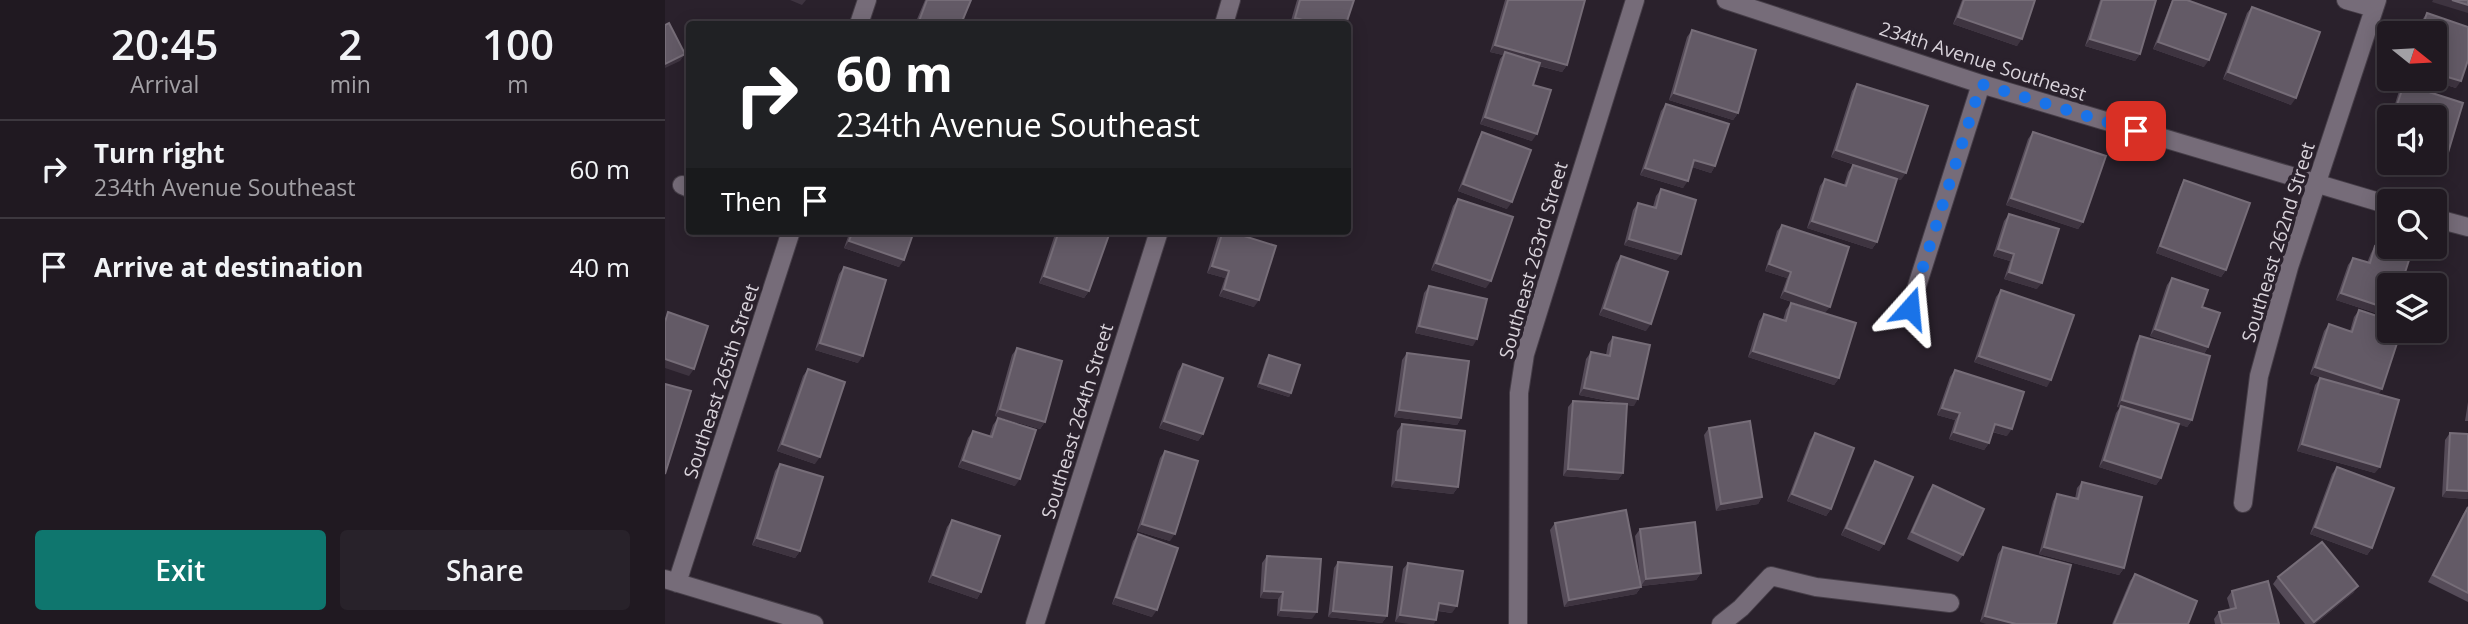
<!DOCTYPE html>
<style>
:root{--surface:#201921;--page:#28222a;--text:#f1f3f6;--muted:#a2a0a5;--line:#3d383f;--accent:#0f766e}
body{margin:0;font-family:"Open Sans",sans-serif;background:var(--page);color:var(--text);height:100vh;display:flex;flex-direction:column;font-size:26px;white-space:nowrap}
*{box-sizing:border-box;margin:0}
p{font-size:23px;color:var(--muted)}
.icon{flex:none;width:38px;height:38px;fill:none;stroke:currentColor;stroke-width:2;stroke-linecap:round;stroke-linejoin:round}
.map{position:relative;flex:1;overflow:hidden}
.panel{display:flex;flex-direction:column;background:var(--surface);width:665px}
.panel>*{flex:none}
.top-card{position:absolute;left:21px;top:21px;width:665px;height:214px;border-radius:7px;box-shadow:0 4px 18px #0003,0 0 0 2px var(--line);background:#202124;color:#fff;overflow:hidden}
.needle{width:46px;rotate:108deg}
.buttons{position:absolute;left:1712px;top:21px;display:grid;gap:14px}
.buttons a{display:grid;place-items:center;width:70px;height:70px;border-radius:7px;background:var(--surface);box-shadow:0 4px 18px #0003,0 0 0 2px var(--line);font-size:35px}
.pin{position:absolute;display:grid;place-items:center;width:60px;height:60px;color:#fff;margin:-30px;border-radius:14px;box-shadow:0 4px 10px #0006}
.me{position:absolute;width:77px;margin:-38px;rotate:18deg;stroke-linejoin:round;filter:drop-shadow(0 0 5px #0008)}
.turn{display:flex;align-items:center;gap:24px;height:147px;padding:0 35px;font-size:32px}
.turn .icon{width:91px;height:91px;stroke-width:2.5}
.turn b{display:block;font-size:49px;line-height:60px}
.then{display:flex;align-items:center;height:66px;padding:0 35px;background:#0003;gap:14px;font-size:26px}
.eta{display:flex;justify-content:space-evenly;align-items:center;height:119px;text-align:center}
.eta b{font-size:42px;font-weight:600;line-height:49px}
.action{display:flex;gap:14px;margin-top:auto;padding:14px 35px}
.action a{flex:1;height:80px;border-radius:7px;background:var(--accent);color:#fff;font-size:28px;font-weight:600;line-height:80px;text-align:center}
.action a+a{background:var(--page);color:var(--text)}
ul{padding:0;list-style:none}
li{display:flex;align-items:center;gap:21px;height:98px;padding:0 35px;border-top:2px solid var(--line)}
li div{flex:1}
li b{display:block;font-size:26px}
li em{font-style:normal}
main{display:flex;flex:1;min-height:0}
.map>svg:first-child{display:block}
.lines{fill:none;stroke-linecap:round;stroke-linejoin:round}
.minor-casing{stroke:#463e48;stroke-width:20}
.minor{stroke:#766c79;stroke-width:18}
.wall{fill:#554b58}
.shaded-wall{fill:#3e3440}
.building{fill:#635a66;stroke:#766d78;stroke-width:2}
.route{stroke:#1a73e8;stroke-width:12;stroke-dasharray:0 21.6}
.labels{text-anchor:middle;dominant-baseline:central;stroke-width:7;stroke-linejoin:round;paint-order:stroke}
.street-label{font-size:19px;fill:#d9d3db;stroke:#2a212c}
</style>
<main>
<section class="panel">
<div class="eta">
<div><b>20:45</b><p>Arrival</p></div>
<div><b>2</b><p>min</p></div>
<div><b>100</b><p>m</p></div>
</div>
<ul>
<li><svg class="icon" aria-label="right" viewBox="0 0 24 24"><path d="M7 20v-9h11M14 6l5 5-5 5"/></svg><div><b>Turn right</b><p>234th Avenue Southeast</p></div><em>60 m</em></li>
<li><svg class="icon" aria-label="arrive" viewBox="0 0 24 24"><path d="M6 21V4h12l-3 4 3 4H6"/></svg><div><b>Arrive at destination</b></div><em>40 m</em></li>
</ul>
<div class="action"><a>Exit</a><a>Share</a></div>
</section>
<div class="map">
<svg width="1803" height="624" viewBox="0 0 1803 624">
<rect width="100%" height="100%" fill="#2a212c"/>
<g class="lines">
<g class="minor-casing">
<path id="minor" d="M1061,0L1316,84L1724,205
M1681,0L1709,8
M194,24L202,0
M559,24L566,0
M17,185L24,188
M1769,218L1803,227
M1245,308L1316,84
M1578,503L1594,376L1624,267L1712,0
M0,579L149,624
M12,583L126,231
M370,624L494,231
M853,624L854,393L860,354L970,0
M1056,624L1076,608L1106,576L1151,587L1285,603"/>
</g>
<use href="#minor" class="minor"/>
</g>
<path class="wall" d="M260,0H306L296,24H250Z
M632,0H689L681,24H625Z
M840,0H920L902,65L897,72L874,66L868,85L867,141L815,124L835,59L838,55L825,52Z
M1297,0H1370L1352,46L1288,24Z
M1435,0H1491L1475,54L1470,61L1420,46Z
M1507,0H1522L1539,67L1488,49Z
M1587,7L1626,105L1558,79L1582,13Z
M1762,13L1791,88L1762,79H1769V33H1753L1757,20Z
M1027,30L1073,113L1068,120L1004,100L1022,37Z
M1192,84L1236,180L1232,179L1212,242L1207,249L1142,228L1155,186L1160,179L1179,185L1183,172L1188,165L1216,174L1166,157L1187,91Z
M1739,84L1798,103L1782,156L1777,163L1769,161V117H1726L1734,91Z
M1001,104L1050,166L1046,173L1027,167L1018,188L975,175L996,111Z
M817,132L842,209L793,191L813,139Z
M1368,132L1418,222L1413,229L1341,205L1363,139Z
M1519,180L1561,270L1556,277L1491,253L1515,187Z
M996,189L1016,254L1011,260L959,245L968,210L973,203L988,207L991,196Z
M793,199L821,288L766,270L788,206Z
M1344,214L1372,289L1339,279L1345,261L1328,256L1339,221Z
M1117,225L1160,313L1174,378L1169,385L1083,357L1094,321L1099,314L1118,320L1121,310L1126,303L1150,310L1115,298L1122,278L1100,271L1112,231Z
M185,231H249L234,267L179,248Z
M391,231H442L424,291L419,298L374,283Z
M557,231H563L589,307L554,296L560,278L542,273L553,236Z
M1710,246L1724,285V315L1723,317L1671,300L1683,265L1688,258L1702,263L1706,253Z
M956,256L981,331L934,315L951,263Z
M179,267L193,363L150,350L174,274Z
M1507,278L1537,307L1543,347L1539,354L1527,420L1522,427L1511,423L1496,478L1491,485L1434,467L1451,413L1455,407H1452L1471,343L1475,336L1533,352L1485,336L1502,285Z
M764,286L808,346L750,333L759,293Z
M1336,290L1382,387L1309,362L1331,297Z
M1694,310L1713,394L1710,473L1632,451L1650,385L1655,378L1672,383L1645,374L1659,331L1664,324L1685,331L1689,317Z
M948,337L969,406L962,405L958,473L953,480L898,476L903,407L908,401L958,404L914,395L921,359L926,352L941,355L943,344Z
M352,348L380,422L375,429L330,416L347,355Z
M742,353L796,418L792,425L729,417L737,360Z
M604,355L626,393L624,397L592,387L601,359Z
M518,364L538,434L533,441L494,428L513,371Z
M143,369L150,464L112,451L138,376Z
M1290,370L1342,436L1327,432L1324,443L1319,450L1284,439L1290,420L1272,415L1285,377Z
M1803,402V421H1800Z
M333,418L350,486L293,467L303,438L308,431L324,437L328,425Z
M737,424L793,487L788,494L726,487L732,431Z
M1044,428L1097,497L1093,504L1051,511L1039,435Z
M1150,433L1166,509L1161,516L1122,501L1145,440Z
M1785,433L1803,499L1777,497L1780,440Z
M500,451L505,541L472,531L495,458Z
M1210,461L1219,544L1214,551L1176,535L1205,468Z
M115,464L135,551L130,558L87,545L110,471Z
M1672,467L1707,548L1702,555L1645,534L1667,474Z
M1417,482L1459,568L1454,575L1374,554L1388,501L1392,494L1410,499L1412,488Z
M1268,485L1298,555L1293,562L1242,539L1263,492Z
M1803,507V602L1763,582L1798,514Z
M287,520L316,592L312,599L263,582L282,527Z
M890,523L976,587L971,594L899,607L885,530Z
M975,529L1036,573L1031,580L976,586L970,536Z
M473,534L487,617L447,604L468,541Z
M1338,547L1406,565L1315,622L1333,554Z
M602,556L647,619L612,616L613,599L595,598L597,563Z
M673,562L722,616L717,623L663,617L669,568Z
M743,563L787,613L773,611L730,622L738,569Z
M1470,574L1523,624H1447L1465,581Z
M1613,577L1693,586L1688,593L1650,624H1640L1608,584Z
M1567,591L1614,624H1550L1549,619L1554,612L1565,609L1562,598Z"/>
<path class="shaded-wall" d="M125,0H141L137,5Z
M1768,0H1787L1803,5V13L1767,2Z
M1293,17L1357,39L1352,46L1288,24Z
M630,18L653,24H625Z
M1425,39L1475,54L1470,61L1420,46Z
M1493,42L1544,60L1539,67L1488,49Z
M830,45L902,65L897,72L839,56L840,52L838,55L825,52Z
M20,54L15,61L0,68V64Z
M1563,72L1631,98L1626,105L1558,79Z
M1769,73L1796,81L1791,88L1762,79H1769Z
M1009,93L1073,113L1068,120L1004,100Z
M820,117L872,134L867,141L815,124Z
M1171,150L1241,173L1236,180L1166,157Z
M1769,152L1782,156L1777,163L1769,161Z
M1029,160L1050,166L1046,173L1024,166Z
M980,168L1023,181L1018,188L975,175Z
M798,184L847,202L842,209L793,191Z
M1346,198L1418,222L1413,229L1341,205Z
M1147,221L1212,242L1207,249L1142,228Z
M964,239L1016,254L1011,260L959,245Z
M184,241L239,260L234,267L179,248Z
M1495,246L1561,270L1556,277L1491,253Z
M1333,249L1349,254L1345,261L1328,256Z
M771,263L826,281L821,288L766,270Z
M1104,264L1126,272L1122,278L1100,271Z
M547,266L564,271L560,278L542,273Z
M1344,272L1377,283L1372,289L1339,279Z
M379,276L424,291L419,298L374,283Z
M559,289L594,300L589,307L554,296Z
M1120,291L1165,307L1160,313L1115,298Z
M1676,293L1724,309V315L1723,317L1671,300Z
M939,308L986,324L981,331L934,315Z
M754,326L812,339L808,346L750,333Z
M1490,329L1543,347L1539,354L1485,336Z
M155,343L198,356L193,363L150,350Z
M1088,351L1174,378L1169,385L1083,357Z
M1314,356L1386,380L1382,387L1309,362Z
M0,359L29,369L24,376L0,368Z
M1650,367L1717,389L1712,396L1645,374Z
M595,383L626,393L624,397L592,387Z
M919,388L973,399L969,406L914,395Z
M1457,400L1527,420L1522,427L1452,407Z
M1277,408L1295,413L1290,420L1272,415Z
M335,409L380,422L375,429L330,416Z
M734,410L796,418L792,425L729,417Z
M499,421L538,434L533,441L494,428Z
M1330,424L1347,429L1342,436L1325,431Z
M1289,432L1324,443L1319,450L1284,439Z
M117,444L155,457L150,464L112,451Z
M1637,444L1715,467L1710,473L1632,451Z
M298,460L355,479L350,486L293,467Z
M1439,460L1496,478L1491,485L1434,467Z
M903,469L958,473L953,480L898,476Z
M731,480L793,487L788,494L726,487Z
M1782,490L1803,491V499L1777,497Z
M1127,494L1166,509L1161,516L1122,501Z
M1097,497L1093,504L1051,511L1056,504Z
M477,524L510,534L505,541L472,531Z
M1650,527L1707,548L1702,555L1645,534Z
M1181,528L1219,544L1214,551L1176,535Z
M92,538L135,551L130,558L87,545Z
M1379,547L1459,568L1454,575L1374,554Z
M1036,573L1031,580L976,586L981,579Z
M268,575L316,592L312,599L263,582Z
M1693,586L1688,593L1650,624H1648Z
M976,587L971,594L899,607L904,600Z
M599,591L618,592L613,599L595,598Z
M451,597L492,610L487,617L447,604Z
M774,603L792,606L787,613L769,610Z
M616,610L652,612L647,619L612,616Z
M668,611L722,616L717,623L663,617Z
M735,615L771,620L769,624H744L730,622Z
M1320,616L1351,624H1321L1315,622Z"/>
<path class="building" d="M262,0H306L296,24H253Z
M635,0H689L681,24H653L630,18Z
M843,0H920L902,65L830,45Z
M1299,0H1370L1357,39L1293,17Z
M1437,0H1491L1475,54L1425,39Z
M1508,0H1522L1561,14L1544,60L1493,42Z
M1787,0H1803V5Z
M1587,7L1655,32L1631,98L1563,72Z
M1762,13L1803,27V60L1796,81L1769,73V33H1755Z
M4,23L20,54L0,64V25Z
M1027,30L1091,50L1073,113L1009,93Z
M840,52L875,63L868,85L886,90L872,134L820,117Z
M1192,84L1263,106L1241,173L1171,150Z
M1739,84L1798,103L1782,156L1769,152V117H1728Z
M1001,104L1064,124L1050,166L1029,160L1023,181L980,168Z
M817,132L866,150L847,202L798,184Z
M1368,132L1441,156L1418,222L1346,198Z
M1188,165L1232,179L1212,242L1147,221L1160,179L1181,186Z
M1519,180L1585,203L1561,270L1495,246Z
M996,189L1031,200L1016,254L964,239L973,203L991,208Z
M793,199L848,217L826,281L771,263Z
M1344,214L1394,229L1377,283L1344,272L1349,254L1333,249Z
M1117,225L1184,247L1165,307L1120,291L1126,272L1104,264Z
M188,231H249L239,260L184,241Z
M394,231L445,232L424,291L379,276Z
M558,231H563L611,246L594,300L559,289L564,271L547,266Z
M1710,246L1745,257L1736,285H1724V309L1676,293L1688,258L1705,263Z
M956,256L1003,272L986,324L939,308Z
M179,267L221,280L198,356L155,343Z
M1507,278L1543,290L1537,307L1555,313L1543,347L1490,329Z
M764,286L822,299L812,339L754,326Z
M1336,290L1409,315L1386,380L1314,356Z
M1126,303L1191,323L1174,378L1088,351L1099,314L1121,321Z
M1694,310L1724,320V331H1736L1717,389L1650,367L1664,324L1687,332Z
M3,312L43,326L29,369L0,359V322Z
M1475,336L1545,356L1527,420L1457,400Z
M948,337L985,345L973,399L919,388L926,352L945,356Z
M352,348L397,361L380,422L335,409Z
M742,353L804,361L796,418L734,410Z
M604,355L635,365L626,393L595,383Z
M518,364L558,378L538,434L499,421Z
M143,369L180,382L155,457L117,444Z
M1290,370L1359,392L1347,429L1330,424L1324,443L1289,432L1295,413L1277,408Z
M1655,378L1734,400L1715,467L1637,444Z
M0,384L26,391L0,474Z
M908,401L962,404L958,473L903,469Z
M1456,406L1514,424L1496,478L1439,460Z
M333,418L371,430L355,479L298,460L308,431L327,437Z
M1085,421L1097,497L1056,504L1044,428Z
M737,424L800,431L793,487L731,480Z
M1150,433L1189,448L1166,509L1127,494Z
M1785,433L1803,434V491L1782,490Z
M500,451L533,461L510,534L477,524Z
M1210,461L1248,477L1219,544L1181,528Z
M115,464L158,477L135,551L92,538Z
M1672,467L1729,488L1707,548L1650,527Z
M1417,482L1477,497L1459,568L1379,547L1392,494L1413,499Z
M1268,485L1319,509L1298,555L1247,532Z
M1803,507V593L1768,575Z
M961,510L976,587L904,600L890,523Z
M287,520L335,536L316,592L268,575Z
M1030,522L1036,573L981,579L975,529Z
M473,534L513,548L492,610L451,597Z
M1657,542L1693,586L1649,622L1613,577Z
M1338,547L1406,565L1391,624H1351L1320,616Z
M602,556L656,559L652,612L616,610L618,592L599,591Z
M673,562L727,567L722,616L668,611Z
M743,563L798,571L792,606L774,603L771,620L735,615Z
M1470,574L1532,601L1523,624H1449Z
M1603,581L1614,624H1557L1554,612L1571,608L1567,591Z"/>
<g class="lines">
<path class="route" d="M1245,308L1316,84L1471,131"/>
</g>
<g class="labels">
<g class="street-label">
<text transform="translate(1318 61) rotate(18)">234th Avenue Southeast</text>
<text transform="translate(1613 242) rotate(-73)">Southeast 262nd Street</text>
<text transform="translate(868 260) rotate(-74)">Southeast 263rd Street</text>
<text transform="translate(56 381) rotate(-72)">Southeast 265th Street</text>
<text transform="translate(412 421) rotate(-73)">Southeast 264th Street</text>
</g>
</g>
</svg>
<div class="buttons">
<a><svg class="needle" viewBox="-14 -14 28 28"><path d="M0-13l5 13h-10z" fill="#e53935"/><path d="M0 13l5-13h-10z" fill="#a2a0a5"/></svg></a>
<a><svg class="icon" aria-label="sound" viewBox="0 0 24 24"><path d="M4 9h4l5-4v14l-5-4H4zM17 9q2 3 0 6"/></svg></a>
<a><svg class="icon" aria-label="search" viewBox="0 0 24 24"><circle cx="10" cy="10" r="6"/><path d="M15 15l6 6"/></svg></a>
<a><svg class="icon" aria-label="layers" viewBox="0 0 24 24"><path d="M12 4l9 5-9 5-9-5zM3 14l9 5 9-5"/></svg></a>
</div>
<div class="pin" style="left:1471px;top:131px;background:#d93025"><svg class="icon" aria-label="arrive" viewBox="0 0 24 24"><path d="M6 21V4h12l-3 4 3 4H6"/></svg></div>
<svg class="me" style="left:1245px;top:308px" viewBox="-20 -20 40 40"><path d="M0-17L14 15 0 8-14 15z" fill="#1a73e8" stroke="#fff" stroke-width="4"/></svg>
<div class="top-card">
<div class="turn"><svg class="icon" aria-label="right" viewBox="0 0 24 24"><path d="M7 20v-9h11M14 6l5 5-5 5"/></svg><div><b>60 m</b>234th Avenue Southeast</div></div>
<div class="then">Then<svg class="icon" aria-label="arrive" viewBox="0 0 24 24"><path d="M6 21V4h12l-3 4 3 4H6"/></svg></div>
</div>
</div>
</main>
